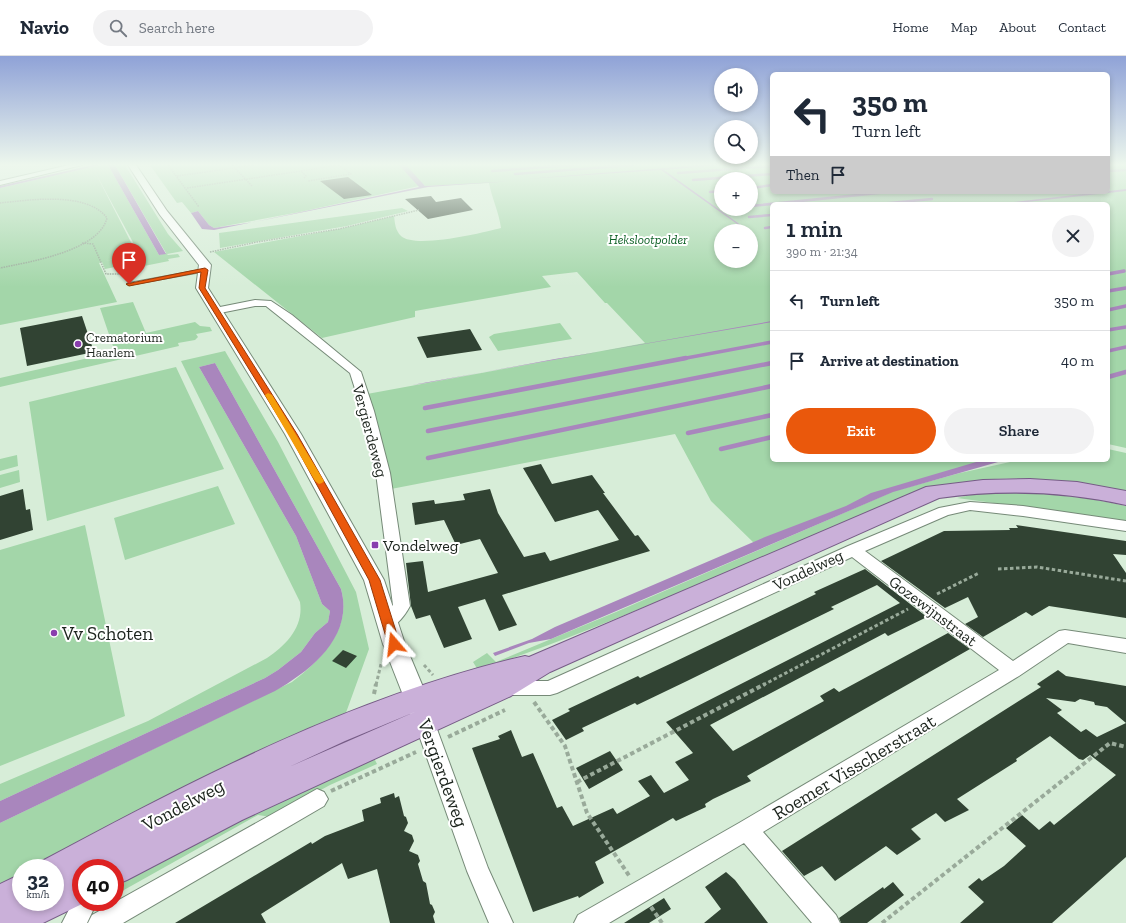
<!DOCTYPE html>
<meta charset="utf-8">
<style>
:root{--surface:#fff;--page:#f2f2f3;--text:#1f2937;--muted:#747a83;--line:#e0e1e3;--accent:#ea580c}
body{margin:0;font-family:"Zilla Slab",serif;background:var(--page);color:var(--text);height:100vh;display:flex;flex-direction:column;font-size:15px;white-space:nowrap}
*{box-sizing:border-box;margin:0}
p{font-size:13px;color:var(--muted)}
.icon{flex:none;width:22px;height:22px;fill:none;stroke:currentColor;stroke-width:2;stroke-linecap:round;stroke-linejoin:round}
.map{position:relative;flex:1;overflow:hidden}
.side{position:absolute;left:770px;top:146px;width:340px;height:260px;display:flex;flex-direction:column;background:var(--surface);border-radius:6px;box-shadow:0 2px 6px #0003}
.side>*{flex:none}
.hud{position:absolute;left:770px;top:16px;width:340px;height:122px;border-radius:6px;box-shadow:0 2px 6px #0003;background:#fff;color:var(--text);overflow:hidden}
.fabs{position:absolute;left:714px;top:12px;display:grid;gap:8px}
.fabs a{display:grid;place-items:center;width:44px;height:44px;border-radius:50%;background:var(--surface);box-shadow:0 2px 6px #0003;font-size:20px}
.speed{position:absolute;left:12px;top:803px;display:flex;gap:8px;font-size:20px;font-weight:700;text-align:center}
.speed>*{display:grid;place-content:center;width:52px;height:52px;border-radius:50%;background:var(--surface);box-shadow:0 2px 6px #0003;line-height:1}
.speed small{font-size:10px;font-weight:400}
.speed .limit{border:6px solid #d22;background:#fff;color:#111}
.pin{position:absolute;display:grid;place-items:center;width:34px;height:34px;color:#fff;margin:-41px -17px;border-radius:50% 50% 50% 0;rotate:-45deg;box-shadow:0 0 4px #0007}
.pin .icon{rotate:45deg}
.me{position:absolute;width:44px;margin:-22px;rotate:343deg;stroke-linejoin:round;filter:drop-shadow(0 0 3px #0008)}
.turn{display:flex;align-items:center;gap:14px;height:84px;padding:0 16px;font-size:18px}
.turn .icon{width:52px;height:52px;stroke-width:2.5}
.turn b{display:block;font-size:28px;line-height:34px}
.then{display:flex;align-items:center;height:38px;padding:0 16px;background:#0003;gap:8px;font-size:15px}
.round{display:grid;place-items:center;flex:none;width:42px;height:42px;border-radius:21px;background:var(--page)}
.head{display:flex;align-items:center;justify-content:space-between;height:68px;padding:0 16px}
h1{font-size:24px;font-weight:600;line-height:30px}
.button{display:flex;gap:8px;margin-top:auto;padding:8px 16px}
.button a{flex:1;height:46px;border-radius:24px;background:var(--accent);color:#fff;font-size:16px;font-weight:600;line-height:46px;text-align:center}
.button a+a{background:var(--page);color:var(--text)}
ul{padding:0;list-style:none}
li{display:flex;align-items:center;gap:12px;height:60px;padding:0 16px;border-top:1px solid var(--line)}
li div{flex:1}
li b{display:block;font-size:15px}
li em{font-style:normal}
header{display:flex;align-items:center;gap:24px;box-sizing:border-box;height:56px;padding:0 20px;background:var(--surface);border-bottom:1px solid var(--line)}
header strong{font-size:19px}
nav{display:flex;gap:22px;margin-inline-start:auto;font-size:14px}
.search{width:280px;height:36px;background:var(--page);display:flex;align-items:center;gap:10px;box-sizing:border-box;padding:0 14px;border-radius:22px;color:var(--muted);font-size:15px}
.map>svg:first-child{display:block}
.green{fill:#a3d6a9;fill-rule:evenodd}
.water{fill:#a986bd}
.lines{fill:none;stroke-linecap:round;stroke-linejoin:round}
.stream-far2{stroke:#a986bd;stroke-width:2.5}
.stream-far1{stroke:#a986bd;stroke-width:3.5}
.stream{stroke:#a986bd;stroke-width:4.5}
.building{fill:#314333;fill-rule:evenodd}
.service-casing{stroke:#768a78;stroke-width:2}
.minor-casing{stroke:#768a78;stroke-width:2}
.tertiary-casing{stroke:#768a78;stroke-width:2}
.primary-casing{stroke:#765c86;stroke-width:2}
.path-far2{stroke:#99aa9a;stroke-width:1.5;stroke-dasharray:1.5 1;stroke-linecap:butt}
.path-far1{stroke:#99aa9a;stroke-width:3;stroke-dasharray:3.5 2.5;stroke-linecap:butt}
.path{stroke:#99aa9a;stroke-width:4;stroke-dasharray:4.5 3;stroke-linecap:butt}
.service{fill:#fff;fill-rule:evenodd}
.minor{fill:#fff;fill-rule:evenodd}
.tertiary{fill:#fff;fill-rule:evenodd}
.primary{fill:#cab0d9;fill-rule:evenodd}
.route{fill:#ea580c;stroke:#983908}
.slow{fill:#f59e0b}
.poi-dot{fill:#893dae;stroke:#fff;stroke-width:1.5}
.labels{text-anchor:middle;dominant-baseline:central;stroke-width:4;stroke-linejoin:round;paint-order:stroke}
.far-park-label{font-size:13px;font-style:italic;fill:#0b5f24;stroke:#fff}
.far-poi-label{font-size:13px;fill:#1b231c;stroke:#fff;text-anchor:start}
.street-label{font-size:16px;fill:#1b231c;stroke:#fff}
.poi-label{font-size:16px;fill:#1b231c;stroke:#fff;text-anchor:start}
.near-poi-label{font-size:19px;fill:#1b231c;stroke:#fff;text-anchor:start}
.near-street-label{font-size:19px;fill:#1b231c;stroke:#fff}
</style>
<header>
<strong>Navio</strong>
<div class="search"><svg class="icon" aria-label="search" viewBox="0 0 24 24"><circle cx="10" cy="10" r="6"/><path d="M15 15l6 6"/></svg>Search here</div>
<nav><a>Home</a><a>Map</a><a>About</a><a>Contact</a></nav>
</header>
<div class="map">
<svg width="1126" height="867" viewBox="0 0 1126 867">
<rect width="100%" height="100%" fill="#d7edd8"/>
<path class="green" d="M101,109H108L159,199L166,197L115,109H125L168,178L183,195L167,198L168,199L178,198L180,201L168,203L169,205L134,212L115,211L105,213L102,206L99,207L117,246L0,269V132ZM94,114L135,190L139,198L137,199L105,205L137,198Z
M150,109H399L419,130L300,156L214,172L209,169L198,155L191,157L182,146L177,147Z
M402,109H772V136H1108V109H1126V392L1108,388V148H772V404H995L898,434L960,417L1019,404H1108V393L1126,397V436C1078,427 1031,419 983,424C958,427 936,435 913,443C872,456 831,472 791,489C688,532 585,579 478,614L473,606L487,597L496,606L616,556L892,436L754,487L711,445L675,378L391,433L367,338L645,287L607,247H605L577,216L542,220L551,231L415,255V261L322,282L214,196L344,172L394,160C395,167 395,174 401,180C415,193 482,177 501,172C499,156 492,143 489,127L425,130ZM721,123H751V153H721ZM721,175H751V205H721Z
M402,152L408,155L347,170L220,192L219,177Z
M133,246L146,277L195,266L200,270L210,271L212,275L196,278L198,281L195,284L178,287L179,290L0,331V322L115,296L100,252Z
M560,267L572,283L498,295L489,281L494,278Z
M225,295L278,386L356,536L369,593L343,665L39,812H21V822L0,833V767L292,626C322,603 352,573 341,533L215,307L199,311L296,480L322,548L330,555L328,566L315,577L301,596L278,614L265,622L0,745V728L148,665L267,602C286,589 304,571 300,546L181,305Z
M176,311L224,413L47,465L29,346Z
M17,399L18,410L0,415V403Z
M19,414L20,426L0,432V419Z
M218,430L235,468L125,504L114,462Z
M1028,436L1092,443L1126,450V465L957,442L980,437Z
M85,469L125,660L0,710V494Z
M374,702L377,708L330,729L271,761L258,759L115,839V819Z"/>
<path class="water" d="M93,109H101L0,132V130Z
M108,109H115L166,198L159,199Z
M399,109H406L425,130L513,125L428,131L214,174L202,173L191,157L198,155L209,169L214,172L254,166L419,131Z
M702,109H719L664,114L749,175H747L661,114L526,123Z
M1126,133V135L1010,148H996Z
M772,265V266L598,296L555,303L426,327L412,329Z
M215,307L341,533C354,580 312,614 275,635L0,767V745L265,622L278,614L301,596L315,577L328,566L330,555L322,548L296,480L199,311Z
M983,404H1005L893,436L551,583L529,587L495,600L493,597L532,583L555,571L765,481L846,450L871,437Z"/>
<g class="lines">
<path class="stream-far2" d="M492,115L572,109
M1108,115L1126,114
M678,117L772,110
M515,118L632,109
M693,124L772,118
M751,132L772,129
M710,136L721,135
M879,148L932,143
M751,150L888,136
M749,161L772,159
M765,172L772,171"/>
<path class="stream-far1" d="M1108,218L1124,215
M1108,235L1126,232
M1108,254L1126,250
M1108,274L1126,271
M1108,295L1126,291
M681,303L772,286"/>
<path class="stream" d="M1108,321L1126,316
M425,352L686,302
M428,375L772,307
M688,377L772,359
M721,393L772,381
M428,402L772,330"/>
</g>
<path class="building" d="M348,121L372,139L344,143L320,125Z
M431,140L436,146L461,142L473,154L428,163L405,143Z
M82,260L94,296L27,310L20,272Z
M470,273L482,294L427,302L417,281Z
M541,408L552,428L592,419L605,437H603L635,480L638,479L650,495L502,539L517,569L499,575L485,543L458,551L472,583L444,592L430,559L416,563L411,550L406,507L423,505L428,536L498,517L480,483L456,489L444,464L415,469L412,447L434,444L435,448L465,444L463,438L490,433L498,457L524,501L545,496L550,505L619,484L598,454L555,466L523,412Z
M23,433L26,454L30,453L33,474L0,484V440Z
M1016,469L1126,485V499L1113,498L1126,517V562L1049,550L1032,560L1026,556L983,581L965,568L978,561L968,541L945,552L881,505L944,475L1010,474L1009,472H1018Z
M865,513L927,561L888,580L885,577L710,669L733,695L824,645L820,640L834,632L839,636L948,577L970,593L747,720L751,725L713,743L705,748L706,751L676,765L673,762L595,806L604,827L579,842L578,840L533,856L472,692L500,683L498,680L511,674L522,701L533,697L557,752L562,750L573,770L613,752L617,758L650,740L638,725L651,719L664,737L689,724L675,706L693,697L666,666L900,547L877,529L831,551L834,553L687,625L637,649L635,647L582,672L584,675L566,684L552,664L570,655L568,653L638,620L640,622L672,607L816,538L814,536Z
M343,594L357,600L346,612L332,605Z
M1058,614L1066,620L1126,630V801L1052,867H960L984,846L968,831L979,822L982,825L1004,810L1026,790L1006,772L1022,759L1039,774L1050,765L1054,769L1116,719L1090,699L1083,704L1079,703L1050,680L1016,703L1017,705L957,743L969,754L945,766L936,757L911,773L921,783L897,799L886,790L835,825L822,810L804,820L782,795L1041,631L1037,628ZM1046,642L1075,646L1080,643L1094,646L1095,649L1107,651L1126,667L1097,681L1086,673L1081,676L1057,657L1062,654Z
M610,695L623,714L589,733L576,712Z
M394,737L395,742L399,740L404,760L406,761L408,767L404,775L412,779L414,785L409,795L418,799L420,805L418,808L423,825L426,827L430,848L432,849L435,856L433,860L435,867H390L377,813L348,823L342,807L261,858L266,867H175L311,786L312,788L325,780L364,765L362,754L381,747L380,742Z
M726,816L735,824L768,867H704L721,853L705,831Z
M893,826L904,839L867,867H841L839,862L883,831L884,833Z
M664,842L671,853L649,867H624Z"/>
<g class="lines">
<g class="service-casing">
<path id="service" d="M205,213H207V215L129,229L127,228L129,227Z"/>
</g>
<g class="minor-casing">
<path id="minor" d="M69,109H82L0,129V125Z
M255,244L271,245L292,259L361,316L374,355L390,417L410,550C404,561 394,575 381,571L378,567L393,549L376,417L362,355L350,317L266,250H255L215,258L210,255L215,252Z
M970,446L1023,450L1126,465V475L1023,460L970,454L948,459L865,495L1013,605L1059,575L1065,574L1126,583V597L1068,587L1019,620L763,776L836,859L840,867H812L744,787L609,867H574L578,859L739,767L999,614L852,501L557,637L550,639H506L499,637L497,632L499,627L506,625H548L848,490L939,452Z
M424,657L431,659L434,665L488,812L513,867H489L467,815L414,665L417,659Z
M317,733L324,736L328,743L324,750L123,867H88L92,859Z
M81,836V846H97L87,867H62L77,838Z"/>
</g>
<g class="tertiary-casing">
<path id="tertiary" d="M128,109H136L167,155L211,209L208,232L301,378L384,524L405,588L433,655L430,662L421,665L412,662L383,588L364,524L285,378L196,232L199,209L160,159Z"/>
</g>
<g class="primary-casing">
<path id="primary" d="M1030,423L1077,426L1126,435V449C1063,435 1003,433 939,442L550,616L511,640L242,764L127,824L115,829V812H81V846H86L43,867H0V828L21,818V846H55V812H39L42,805C197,722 354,640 525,600L529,601L926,431L983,424ZM417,655L289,711L345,685Z"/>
</g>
<path class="path-far2" d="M168,109L199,151
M232,109L252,130
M177,120L255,109
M304,122L306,120L301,115L339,109L351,118L308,125
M187,132L301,115
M0,147C29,144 87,135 107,162C99,195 29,206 0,212
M82,187L93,188L106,218H127
M210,196L257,186L339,173L419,154"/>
<path class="path-far1" d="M998,513L1037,511L1126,525
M937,538L979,517
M424,609L433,619
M376,629L381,608
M763,629L908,553"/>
<path class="path" d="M374,638L376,628
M534,646L565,690L587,757L630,821
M448,681L505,654
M577,726L765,628
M331,735L416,696
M651,851L662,867
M882,867L1110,687L1126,691"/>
<use href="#service" class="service"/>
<use href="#minor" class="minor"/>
<use href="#tertiary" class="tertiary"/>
<use href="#primary" class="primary"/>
</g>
<linearGradient id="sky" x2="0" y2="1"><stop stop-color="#8fa2d7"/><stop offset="0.47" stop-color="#edf7ed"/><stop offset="1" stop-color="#edf7ed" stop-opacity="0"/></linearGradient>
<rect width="1126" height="231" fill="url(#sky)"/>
<path class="route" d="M205,212L208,214L205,232L297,378L380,524L400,588L398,591H390L388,588L369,524L289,378L199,232L201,216L129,230L126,228Z"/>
<path class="slow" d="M268,337L272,339L324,425L322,427L319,428L315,425L265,339Z"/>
<g class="poi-dot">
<circle cx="78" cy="288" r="4"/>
<rect x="371" y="485" width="8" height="8" rx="2"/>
<circle cx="54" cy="577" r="4"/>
</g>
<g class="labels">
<g class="far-park-label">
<text x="648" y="183">Hekslootpolder</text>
</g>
<g class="far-poi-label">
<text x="86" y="281">Crematorium<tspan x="86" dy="15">Haarlem</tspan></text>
</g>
<g class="street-label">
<text transform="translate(370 375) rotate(75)">Vergierdeweg</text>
<text transform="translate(808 514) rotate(-25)">Vondelweg</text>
<text transform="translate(933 555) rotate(37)">Gozewijnstraat</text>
</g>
<g class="poi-label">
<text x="383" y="489">Vondelweg</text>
</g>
<g class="near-poi-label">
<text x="62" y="577">Vv Schoten</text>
</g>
<g class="near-street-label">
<text transform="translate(854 711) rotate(-31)">Roemer Visscherstraat</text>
<text transform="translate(443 717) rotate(70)">Vergierdeweg</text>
<text transform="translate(183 749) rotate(-28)">Vondelweg</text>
</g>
</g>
</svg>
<div class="fabs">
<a><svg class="icon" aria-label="sound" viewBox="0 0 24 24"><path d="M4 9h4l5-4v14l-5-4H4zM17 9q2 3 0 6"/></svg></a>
<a><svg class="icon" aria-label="search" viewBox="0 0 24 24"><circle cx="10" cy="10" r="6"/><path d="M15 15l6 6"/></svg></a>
<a>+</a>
<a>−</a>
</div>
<div class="speed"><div>32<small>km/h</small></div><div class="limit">40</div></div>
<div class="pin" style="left:129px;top:228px;background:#d93025"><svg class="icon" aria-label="arrive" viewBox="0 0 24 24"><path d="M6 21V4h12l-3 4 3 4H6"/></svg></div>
<svg class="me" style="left:394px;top:588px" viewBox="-20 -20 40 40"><path d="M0-17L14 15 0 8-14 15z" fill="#ea580c" stroke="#fff" stroke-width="4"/></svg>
<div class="hud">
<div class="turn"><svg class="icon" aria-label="left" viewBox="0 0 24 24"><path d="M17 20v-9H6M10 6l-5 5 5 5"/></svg><div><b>350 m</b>Turn left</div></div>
<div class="then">Then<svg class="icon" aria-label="arrive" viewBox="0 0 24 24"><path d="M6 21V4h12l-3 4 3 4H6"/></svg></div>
</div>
<section class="side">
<div class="head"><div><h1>1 min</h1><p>390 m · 21:34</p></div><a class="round"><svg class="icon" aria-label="close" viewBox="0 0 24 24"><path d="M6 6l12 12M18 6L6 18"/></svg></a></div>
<ul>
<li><svg class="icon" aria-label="left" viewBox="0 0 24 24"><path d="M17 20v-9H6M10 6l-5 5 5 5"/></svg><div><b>Turn left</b></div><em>350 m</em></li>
<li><svg class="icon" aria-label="arrive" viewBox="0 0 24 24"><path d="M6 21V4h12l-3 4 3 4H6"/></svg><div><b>Arrive at destination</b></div><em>40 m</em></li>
</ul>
<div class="button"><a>Exit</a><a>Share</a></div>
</section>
</div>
